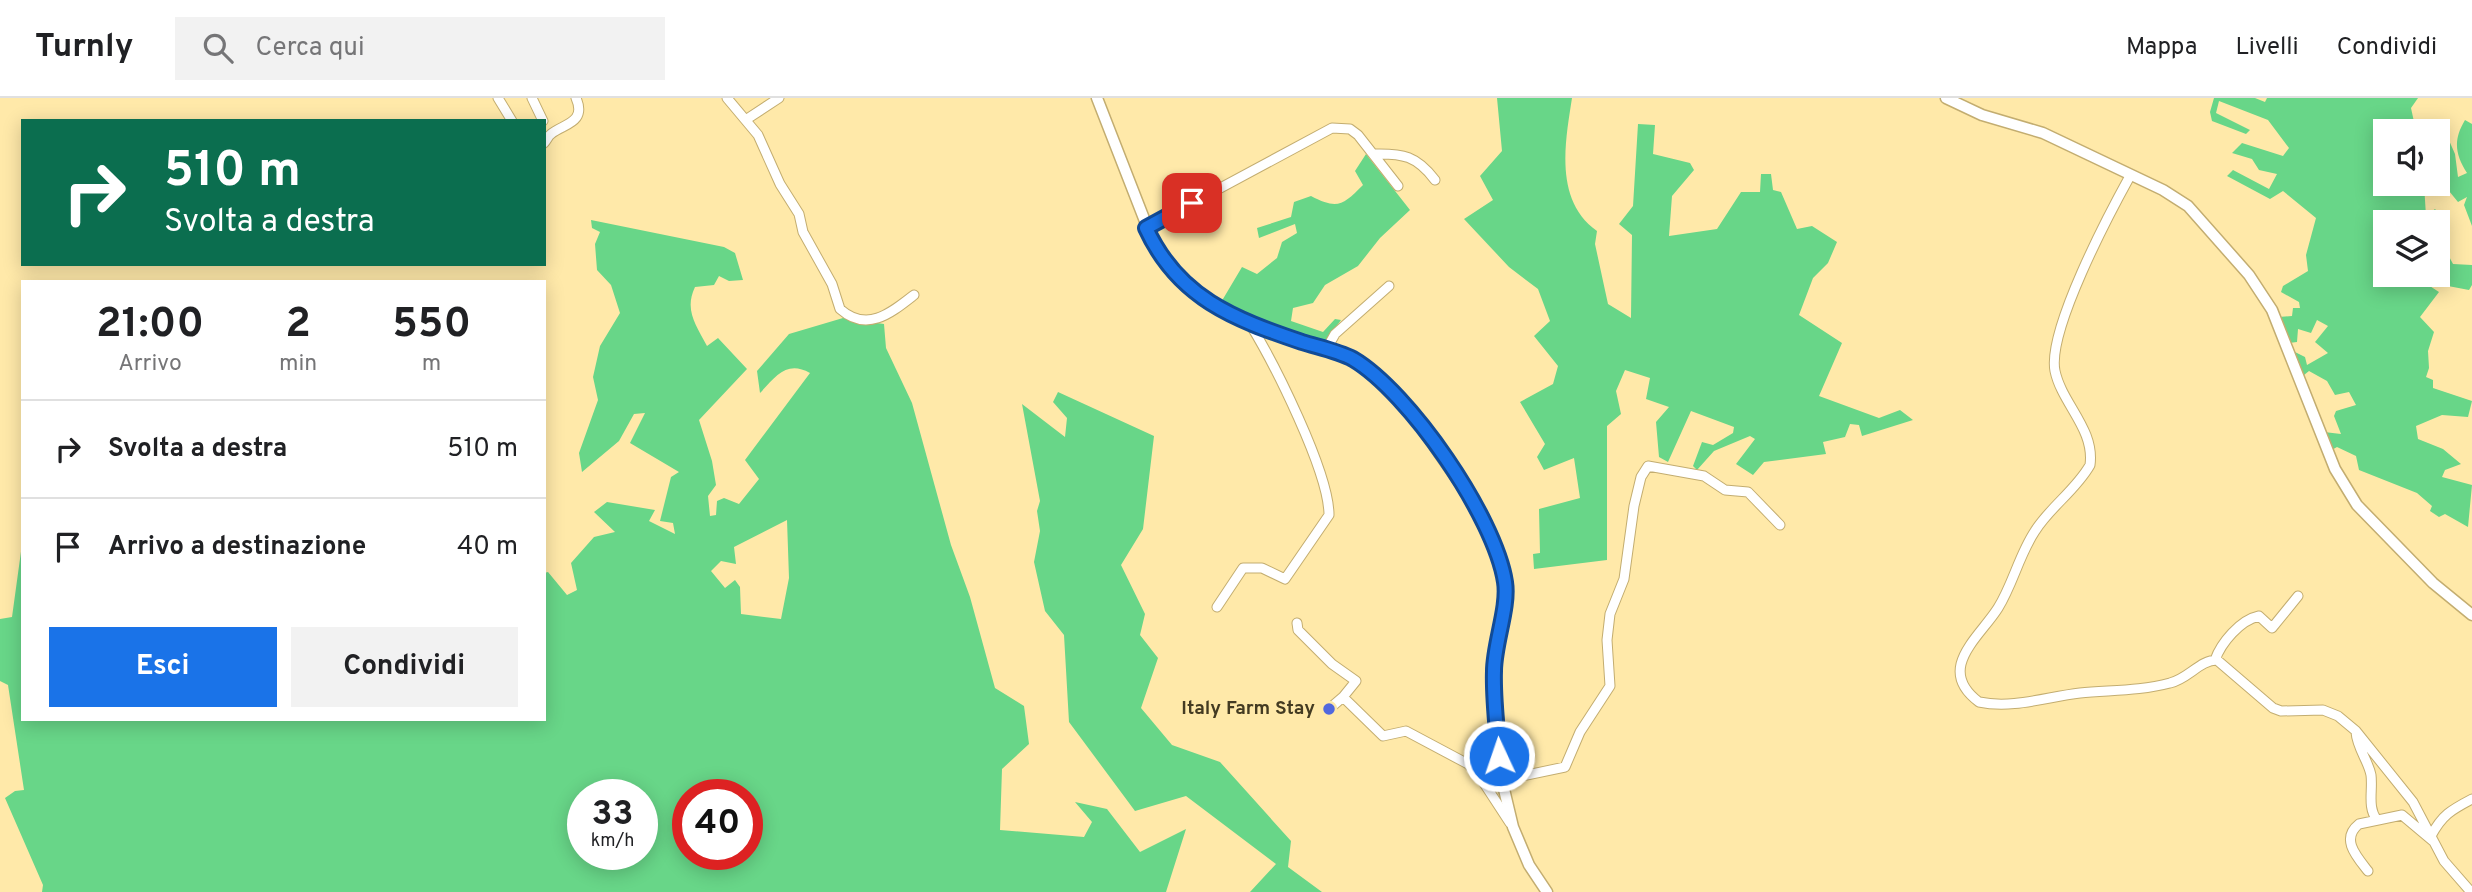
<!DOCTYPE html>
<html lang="it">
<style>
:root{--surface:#fff;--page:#f2f2f2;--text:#202124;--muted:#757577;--line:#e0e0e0;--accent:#1a73e8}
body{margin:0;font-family:Overpass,sans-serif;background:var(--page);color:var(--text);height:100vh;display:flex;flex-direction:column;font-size:26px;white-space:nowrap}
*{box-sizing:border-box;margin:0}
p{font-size:23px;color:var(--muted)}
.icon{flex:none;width:38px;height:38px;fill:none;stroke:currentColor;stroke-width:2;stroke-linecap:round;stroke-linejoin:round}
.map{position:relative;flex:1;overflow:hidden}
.panel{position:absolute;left:21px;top:182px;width:525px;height:441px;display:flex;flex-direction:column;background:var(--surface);border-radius:0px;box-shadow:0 4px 18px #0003}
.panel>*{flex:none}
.guide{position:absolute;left:21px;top:21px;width:525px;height:147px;border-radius:0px;box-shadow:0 4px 18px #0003;background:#0b6e4f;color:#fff;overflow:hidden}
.tools{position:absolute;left:2373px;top:21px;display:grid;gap:14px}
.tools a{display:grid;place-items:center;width:77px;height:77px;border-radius:0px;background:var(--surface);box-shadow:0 4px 18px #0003;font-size:35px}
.speed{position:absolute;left:567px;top:681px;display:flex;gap:14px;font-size:35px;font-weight:700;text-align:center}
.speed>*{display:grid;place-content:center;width:91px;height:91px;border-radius:50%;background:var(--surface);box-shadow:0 4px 18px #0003;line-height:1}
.speed small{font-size:18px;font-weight:400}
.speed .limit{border:10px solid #d22;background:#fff;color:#111}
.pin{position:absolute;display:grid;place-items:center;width:60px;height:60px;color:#fff;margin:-30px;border-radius:14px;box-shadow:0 4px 10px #0006}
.me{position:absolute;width:77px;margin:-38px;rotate:357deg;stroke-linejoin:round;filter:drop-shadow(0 0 5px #0008)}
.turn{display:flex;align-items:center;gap:24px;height:147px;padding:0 28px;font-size:32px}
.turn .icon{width:91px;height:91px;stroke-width:2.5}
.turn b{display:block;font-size:49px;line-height:60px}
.eta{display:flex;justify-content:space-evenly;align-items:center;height:119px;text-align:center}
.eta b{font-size:42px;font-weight:700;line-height:49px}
.button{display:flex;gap:14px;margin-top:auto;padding:14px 28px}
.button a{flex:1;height:80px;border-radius:0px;background:var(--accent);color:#fff;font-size:28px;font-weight:700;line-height:80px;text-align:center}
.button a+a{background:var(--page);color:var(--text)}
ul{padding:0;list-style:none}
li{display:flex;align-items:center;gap:21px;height:98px;padding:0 28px;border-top:2px solid var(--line)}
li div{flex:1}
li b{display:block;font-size:26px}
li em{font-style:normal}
header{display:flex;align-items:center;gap:42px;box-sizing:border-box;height:98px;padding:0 35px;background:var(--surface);border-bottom:2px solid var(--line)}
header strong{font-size:33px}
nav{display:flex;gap:38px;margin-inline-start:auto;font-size:24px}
.search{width:490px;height:63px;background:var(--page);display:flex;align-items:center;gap:18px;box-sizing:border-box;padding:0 24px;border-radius:0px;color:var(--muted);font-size:26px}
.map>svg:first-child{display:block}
.green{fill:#68d688;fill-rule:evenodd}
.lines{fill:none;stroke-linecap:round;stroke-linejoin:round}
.minor-casing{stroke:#c3ad70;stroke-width:11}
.tertiary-casing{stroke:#c3ad70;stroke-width:13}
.minor{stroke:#fff;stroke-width:9}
.tertiary{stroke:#fff;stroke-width:10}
.route-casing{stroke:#114b97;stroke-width:18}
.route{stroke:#1a73e8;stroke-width:12}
.poi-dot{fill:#5168de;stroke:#ffe9a9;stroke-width:2.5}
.labels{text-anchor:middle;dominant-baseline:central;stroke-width:5;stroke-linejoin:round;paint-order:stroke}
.poi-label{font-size:19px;font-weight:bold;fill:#443b22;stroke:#ffe9a9;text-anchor:end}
</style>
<header>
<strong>Turnly</strong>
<div class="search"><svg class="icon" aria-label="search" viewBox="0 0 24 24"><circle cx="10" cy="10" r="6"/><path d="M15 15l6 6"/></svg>Cerca qui</div>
<nav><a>Mappa</a><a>Livelli</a><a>Condividi</a></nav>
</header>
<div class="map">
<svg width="2472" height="794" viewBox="0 0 2472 794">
<rect width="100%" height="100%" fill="#ffe9a9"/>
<path class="green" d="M1497,0H1572C1565,45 1554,102 1597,133L1595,146L1608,206L1631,220L1632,137L1619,126L1633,108L1638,26L1655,27L1653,56L1690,65L1694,72L1672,98L1669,138L1717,131L1741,94H1760L1761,76H1771L1773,92L1781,94L1797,131L1812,128L1837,144L1828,165L1813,180L1799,217L1842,245L1819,298L1879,320L1900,312L1913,322L1862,338L1859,327L1850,326L1845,339L1823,344L1826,356L1764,364L1753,377L1736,366L1755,341L1750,338L1714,353L1697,372L1693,368L1702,344L1713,347L1733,335L1734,329L1691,313L1668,364L1659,359L1656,324L1669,309L1646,301L1650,280L1625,272L1616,293L1621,316L1607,328V462L1534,471L1533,456L1540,455L1539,411L1580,400L1574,360L1544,372L1537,359L1545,346L1520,304L1553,286L1558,268L1534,238L1550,223L1538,191L1509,169L1464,121L1493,102L1480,78L1502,53Z
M2214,0H2255L2265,4L2267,0H2418L2411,10L2416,33H2385V86H2424L2426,118L2435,111L2443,120L2441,125L2385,124L2382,141L2385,146V177H2421L2419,181L2439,194L2420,219L2434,234L2428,253L2429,270L2426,279L2433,282V290L2472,303L2468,319L2442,317L2416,328L2418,341L2443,351L2461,366L2445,372L2442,379L2472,387L2468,429L2445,416L2439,419L2430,413L2432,408L2417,395L2359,372L2356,358L2337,349L2330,353L2324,334L2341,336L2334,318L2336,313L2356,307L2349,294L2335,297L2327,283L2309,273L2304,277L2293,253L2305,259L2307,267L2328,255L2315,244L2328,228L2317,222L2311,235L2298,231L2297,244L2289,245L2279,219L2292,218L2293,210H2300L2299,204L2281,194L2283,188L2308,173L2306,157L2316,120L2283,93L2270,101L2227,78L2233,72L2269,91L2277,76L2259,72L2252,61L2232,55L2242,45L2283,58L2289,50L2268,22L2219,3L2216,15L2250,32L2246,36L2212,23L2210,14Z
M2465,22L2472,26V128L2464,107L2467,99L2458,104L2449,93L2448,68L2443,48L2439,50L2438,47L2444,31L2455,56L2458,79L2467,75C2455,56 2453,42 2465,22Z
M1366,56L1410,112L1380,140L1358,168L1325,187L1313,205L1293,210L1291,223L1323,234L1335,221L1341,222L1324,246L1248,220L1220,206L1242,169L1257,176L1277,160L1282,144L1297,135L1295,126L1259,140L1257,130L1291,119L1294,104L1311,98C1338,112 1343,107 1363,87L1355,73Z
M591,122L724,149L735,155L743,182L729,183L719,178L714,187L695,189C684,212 696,227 707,248L718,240L747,271L699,322L712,363L716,387L708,398L710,418L716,417L717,403L724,400L739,406L759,381L745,362L810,275C787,262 776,278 760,295L757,273L789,236L843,220L884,226L886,250L912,305L951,447L970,499L995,590L1024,608L1029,646L1002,671L1000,732L1084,739L1092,724L1075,704L1107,711L1140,754L1186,731L1166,794H42L43,787L5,700L15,693L24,692L8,587L0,583V521L12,519L23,439V621H544V475L548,474L567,497L577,492L571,465L594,439L615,434L594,414L607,404L655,412L649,423L675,436L673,425L660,423L671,379L679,374L630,345L645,315L634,316L619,343L582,374L579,355L598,302L593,279L600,248L620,215L611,187L597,172L595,146L600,134L592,130ZM787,422L789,480L781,521L741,516L740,489L735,482L725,490L711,473L721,463L736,466L734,449ZM583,696H642V756H583ZM688,696H747V756H688Z
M2438,138L2445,141L2444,149L2453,166L2472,167V187L2469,192L2448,188L2441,180L2445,172L2438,164Z
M1058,294L1154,338L1143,431L1121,467L1145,516L1140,537L1158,560L1141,610L1172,647L1220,664L1291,743L1288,769L1322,794H1250L1276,766L1186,698L1135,713L1069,624L1064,537L1045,513L1034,464L1040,433L1037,413L1040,403L1022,306L1065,339L1067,320L1053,304Z"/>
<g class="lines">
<g class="minor-casing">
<path id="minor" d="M498,0L512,23
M532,0L543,23
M727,0L758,37L780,86L799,116L803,134L832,186L840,211C867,235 891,215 914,197
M747,21L779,0
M544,45C547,42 548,38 551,36C563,26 587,25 576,0
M1373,56C1403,55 1417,58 1435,82
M2130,78C2109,116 2047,233 2055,273C2062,306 2095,331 2090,367C2076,392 2050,409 2035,433C2019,457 2013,486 1998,510C1979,540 1935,571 1979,604C2013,611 2046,599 2080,595C2110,592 2140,593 2170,585C2188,581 2200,562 2217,562L2273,610L2281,613L2323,612L2338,618L2356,633L2413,704L2444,763L2471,794
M1146,130L1332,30L1350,31L1358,37L1398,88
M1326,252L1335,236L1389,188
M1217,509L1243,470H1262L1285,481L1329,417C1329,374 1274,265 1250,226
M1297,525L1298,532L1332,566L1356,583L1343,599L1383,638L1406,633L1468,666L1478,676L1510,725
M2215,562C2221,545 2240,522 2259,518L2272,530L2298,498
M1329,611L1343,599
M2356,634C2357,650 2368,662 2371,677C2373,693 2367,709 2377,722
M1499,658L1507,660L1513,672L1522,678L1565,669L1580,634L1610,588L1607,542L1610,516L1624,481L1634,408L1641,379L1648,368L1704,378L1725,392L1748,394L1780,427
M2431,738C2442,717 2451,712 2472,701
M2368,773C2357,759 2340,741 2359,726L2402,717L2433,743"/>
</g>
<g class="tertiary-casing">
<path id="tertiary" d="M1097,0L1157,154L1180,181L1207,205L1243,223L1352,260L1403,303L1484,420L1506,486L1494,572L1503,687L1513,729L1529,767L1547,794
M1946,0L1982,17L2043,35L2163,92L2188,108L2249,177L2272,212L2335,371L2357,407L2433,485L2472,517"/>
</g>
<use href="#minor" class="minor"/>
<use href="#tertiary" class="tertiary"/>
</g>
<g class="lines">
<g class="route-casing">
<path id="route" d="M1192,105L1146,130C1178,200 1234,221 1302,244C1318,249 1338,253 1353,261C1409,294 1495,419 1505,484C1509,509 1494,546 1494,573C1493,601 1497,630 1499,658"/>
</g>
<use href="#route" class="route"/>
</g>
<circle class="poi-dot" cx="1329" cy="611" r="7"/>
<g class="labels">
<g class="poi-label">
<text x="1315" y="611">Italy Farm Stay</text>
</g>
</g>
</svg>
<div class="tools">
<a><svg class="icon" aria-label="sound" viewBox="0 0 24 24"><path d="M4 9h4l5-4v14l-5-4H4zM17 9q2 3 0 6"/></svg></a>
<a><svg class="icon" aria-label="layers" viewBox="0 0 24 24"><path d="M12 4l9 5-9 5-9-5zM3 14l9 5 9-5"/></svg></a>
</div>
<div class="speed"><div>33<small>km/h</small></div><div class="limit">40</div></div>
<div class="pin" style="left:1192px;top:105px;background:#d93025"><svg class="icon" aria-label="arrive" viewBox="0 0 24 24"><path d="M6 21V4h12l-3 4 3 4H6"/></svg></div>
<svg class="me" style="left:1499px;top:658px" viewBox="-20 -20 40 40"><circle r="17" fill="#1a73e8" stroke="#fff" stroke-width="3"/><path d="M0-11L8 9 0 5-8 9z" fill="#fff"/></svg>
<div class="guide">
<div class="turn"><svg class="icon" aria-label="right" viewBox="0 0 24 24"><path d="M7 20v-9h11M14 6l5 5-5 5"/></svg><div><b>510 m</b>Svolta a destra</div></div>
</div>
<section class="panel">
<div class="eta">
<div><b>21:00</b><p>Arrivo</p></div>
<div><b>2</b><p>min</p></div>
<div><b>550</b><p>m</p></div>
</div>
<ul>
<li><svg class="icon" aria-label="right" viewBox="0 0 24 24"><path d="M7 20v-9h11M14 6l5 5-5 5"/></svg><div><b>Svolta a destra</b></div><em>510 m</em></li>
<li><svg class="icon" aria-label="arrive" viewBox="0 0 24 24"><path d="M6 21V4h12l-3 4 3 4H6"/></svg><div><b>Arrivo a destinazione</b></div><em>40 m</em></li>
</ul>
<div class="button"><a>Esci</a><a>Condividi</a></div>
</section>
</div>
